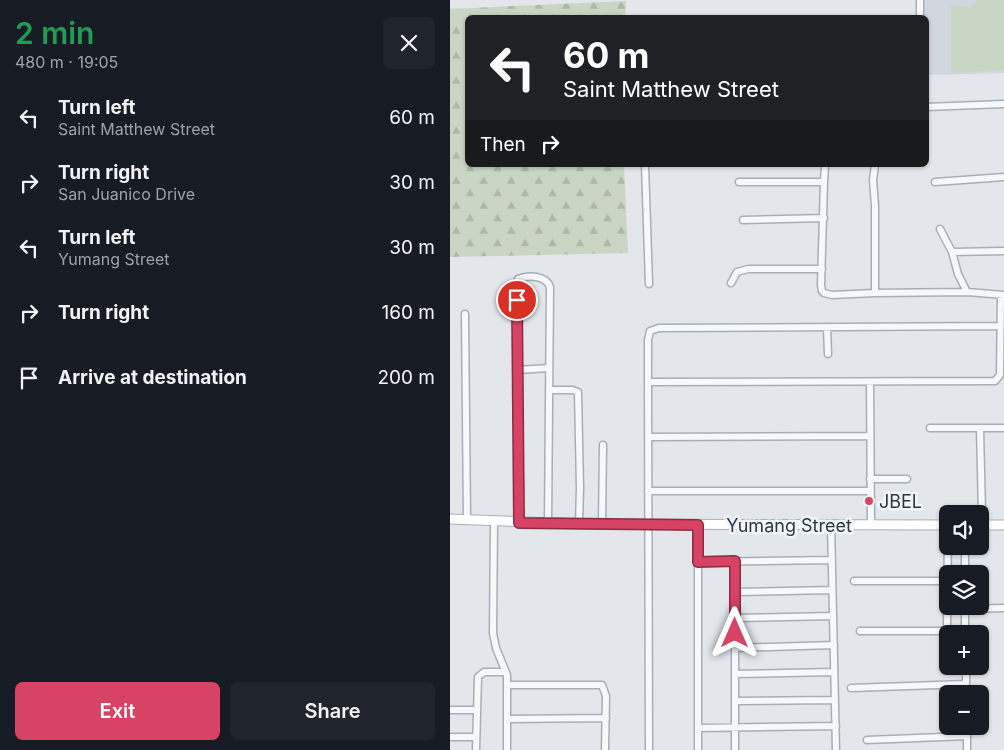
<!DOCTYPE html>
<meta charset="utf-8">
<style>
:root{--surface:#171b24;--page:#20242c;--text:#f1f3f6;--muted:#9ea1a6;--accent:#d64364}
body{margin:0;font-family:Inter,sans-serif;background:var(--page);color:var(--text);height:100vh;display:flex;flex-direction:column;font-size:19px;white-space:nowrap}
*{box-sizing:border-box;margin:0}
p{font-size:16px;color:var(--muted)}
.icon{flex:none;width:28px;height:28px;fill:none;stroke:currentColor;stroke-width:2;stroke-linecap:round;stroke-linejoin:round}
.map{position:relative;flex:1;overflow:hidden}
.sheet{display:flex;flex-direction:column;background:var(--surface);width:450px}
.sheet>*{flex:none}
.top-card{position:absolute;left:15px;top:15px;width:464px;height:152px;border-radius:8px;box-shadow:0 1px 4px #0004;background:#202124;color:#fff;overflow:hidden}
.controls{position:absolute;left:489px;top:505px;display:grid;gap:10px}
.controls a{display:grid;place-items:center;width:50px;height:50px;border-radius:8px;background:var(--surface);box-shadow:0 1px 4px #0004;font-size:25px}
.pin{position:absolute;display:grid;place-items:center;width:42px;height:42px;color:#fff;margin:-21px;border:2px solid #fff;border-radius:50%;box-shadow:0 1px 5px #0007}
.me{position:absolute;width:55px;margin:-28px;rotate:0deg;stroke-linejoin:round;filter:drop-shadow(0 0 4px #0008)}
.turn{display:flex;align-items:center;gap:18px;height:105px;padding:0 15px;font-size:22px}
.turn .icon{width:65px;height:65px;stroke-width:2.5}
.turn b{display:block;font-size:35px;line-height:42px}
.then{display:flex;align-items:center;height:48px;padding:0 15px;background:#0003;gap:10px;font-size:19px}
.round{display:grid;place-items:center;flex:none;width:52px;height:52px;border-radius:8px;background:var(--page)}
.head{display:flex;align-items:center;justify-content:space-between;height:85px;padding:0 15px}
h1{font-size:30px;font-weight:600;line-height:38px;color:#1e9e55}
.primary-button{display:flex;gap:10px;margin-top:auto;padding:10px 15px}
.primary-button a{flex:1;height:58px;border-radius:8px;background:var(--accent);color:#fff;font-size:20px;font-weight:600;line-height:58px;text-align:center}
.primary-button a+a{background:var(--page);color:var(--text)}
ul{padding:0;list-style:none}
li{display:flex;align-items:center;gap:15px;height:65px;padding:0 15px}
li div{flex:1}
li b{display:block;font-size:19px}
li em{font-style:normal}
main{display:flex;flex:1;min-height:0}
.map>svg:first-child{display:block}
.built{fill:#d1d7de}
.forest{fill:url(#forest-firs)}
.pitch{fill:#cad6c4}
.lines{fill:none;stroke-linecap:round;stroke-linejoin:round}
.minor-casing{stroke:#a8aeb7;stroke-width:9}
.secondary-casing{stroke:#a8aeb7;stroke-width:11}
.minor{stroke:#f6f8fa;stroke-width:6}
.secondary{stroke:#fff;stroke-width:9}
.route-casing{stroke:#8b2c41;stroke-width:12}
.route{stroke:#d64364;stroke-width:9}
.poi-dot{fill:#d64364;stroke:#f3f6f9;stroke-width:2}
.labels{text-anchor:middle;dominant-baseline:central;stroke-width:5;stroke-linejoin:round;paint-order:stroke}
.poi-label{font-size:18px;fill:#2a3646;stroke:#f3f6f9;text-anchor:start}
.street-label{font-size:18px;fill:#2a3646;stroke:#f3f6f9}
</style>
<main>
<section class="sheet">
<div class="head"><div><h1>2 min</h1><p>480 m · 19:05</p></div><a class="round"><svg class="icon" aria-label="close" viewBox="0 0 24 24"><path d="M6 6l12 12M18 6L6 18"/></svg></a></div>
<ul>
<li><svg class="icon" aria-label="left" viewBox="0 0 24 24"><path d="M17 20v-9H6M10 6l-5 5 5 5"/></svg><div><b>Turn left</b><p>Saint Matthew Street</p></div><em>60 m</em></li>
<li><svg class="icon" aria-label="right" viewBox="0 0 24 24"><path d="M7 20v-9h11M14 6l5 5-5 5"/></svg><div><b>Turn right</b><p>San Juanico Drive</p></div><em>30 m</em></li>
<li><svg class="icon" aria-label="left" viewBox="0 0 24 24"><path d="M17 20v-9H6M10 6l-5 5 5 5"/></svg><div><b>Turn left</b><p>Yumang Street</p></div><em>30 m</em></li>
<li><svg class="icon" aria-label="right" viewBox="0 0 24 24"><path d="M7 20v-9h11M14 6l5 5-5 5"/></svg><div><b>Turn right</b></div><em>160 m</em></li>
<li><svg class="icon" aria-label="arrive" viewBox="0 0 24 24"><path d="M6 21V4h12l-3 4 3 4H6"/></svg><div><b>Arrive at destination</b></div><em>200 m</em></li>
</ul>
<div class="primary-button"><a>Exit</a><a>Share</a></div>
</section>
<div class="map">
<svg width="554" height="750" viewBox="0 0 554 750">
<defs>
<pattern id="forest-firs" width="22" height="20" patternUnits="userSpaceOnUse" patternTransform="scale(1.25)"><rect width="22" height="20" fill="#cad6c4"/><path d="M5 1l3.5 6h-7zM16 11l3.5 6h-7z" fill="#aeb8aa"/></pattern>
</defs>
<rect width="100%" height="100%" fill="#e3e7ec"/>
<path class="built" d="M473,0H554V73L476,75V18L473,17Z"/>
<path class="forest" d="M176,1L175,17L18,18V165H174L178,253L0,257V9Z"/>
<path class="pitch" d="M527,0H554V70L501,73V6L521,7Z"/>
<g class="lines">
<g class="minor-casing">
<path id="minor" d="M470,0V18
M476,107L554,104
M195,165L199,284
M425,165L423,180L425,206V293
M289,182H374L371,285L372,291L374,293L382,295L425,293L517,292L554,295
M374,182L375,165
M485,182L554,177
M293,220L374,218
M490,229L502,252L554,251
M502,252L508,274L517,292
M281,283L287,272L298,269H372
M15,314L17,520
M377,327L378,354
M67,370L99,368
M198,382L545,381L550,375L551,295
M420,382L421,525
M100,390H122L128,392L130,488L129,524
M480,428H554
M530,428L532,514
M199,437L420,436
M420,479H457
M198,491H420
M44,522L43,633L46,648L57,675V750
M69,523L67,284L68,279C78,275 96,275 100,287L98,523
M152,524L153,445
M381,524L386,750
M248,562L382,560
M515,574V546
M404,581H496
M285,592L382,590
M515,606V634
M515,609L554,608
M285,618L383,616
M410,631H495L497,626L498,529
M285,648L384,645
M516,666V694
M285,674L384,672
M57,685H152L156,696L155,750
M401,688L516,684
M285,701L385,700
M0,710H26
M57,719L156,718
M248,728L386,726
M0,737H26
M417,740L517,736
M26,750L28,677L34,672H56
M199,750L198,382V340L200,331L209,328L550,326
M248,750V525
M285,750V561
M517,750V726"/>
</g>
<g class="secondary-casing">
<path id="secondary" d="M0,519L129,524L498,525
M530,525H554"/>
</g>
<use href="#minor" class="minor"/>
<use href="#secondary" class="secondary"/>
</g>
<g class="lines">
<g class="route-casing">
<path id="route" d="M67,300L69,523L248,525V562L285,561V633"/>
</g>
<use href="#route" class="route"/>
</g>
<circle class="poi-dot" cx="419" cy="501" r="5"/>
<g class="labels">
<g class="poi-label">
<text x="429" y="501">JBEL</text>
</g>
<g class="street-label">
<text x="339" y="525">Yumang Street</text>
</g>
</g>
</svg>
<div class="controls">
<a><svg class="icon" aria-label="sound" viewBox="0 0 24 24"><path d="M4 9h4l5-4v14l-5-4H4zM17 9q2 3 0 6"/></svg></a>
<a><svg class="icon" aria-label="layers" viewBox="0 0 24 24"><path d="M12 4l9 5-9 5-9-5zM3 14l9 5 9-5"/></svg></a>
<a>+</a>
<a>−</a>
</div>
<div class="pin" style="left:67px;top:300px;background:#d93025"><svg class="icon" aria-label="arrive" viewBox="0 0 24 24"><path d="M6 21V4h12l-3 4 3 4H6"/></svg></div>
<svg class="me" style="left:285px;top:633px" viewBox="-20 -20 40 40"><path d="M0-17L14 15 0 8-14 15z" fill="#d64364" stroke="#fff" stroke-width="4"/></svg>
<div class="top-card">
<div class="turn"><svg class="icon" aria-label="left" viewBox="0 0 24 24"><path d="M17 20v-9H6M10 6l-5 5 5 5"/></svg><div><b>60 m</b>Saint Matthew Street</div></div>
<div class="then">Then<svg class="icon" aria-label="right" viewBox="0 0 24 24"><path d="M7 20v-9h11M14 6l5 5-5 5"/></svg></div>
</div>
</div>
</main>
